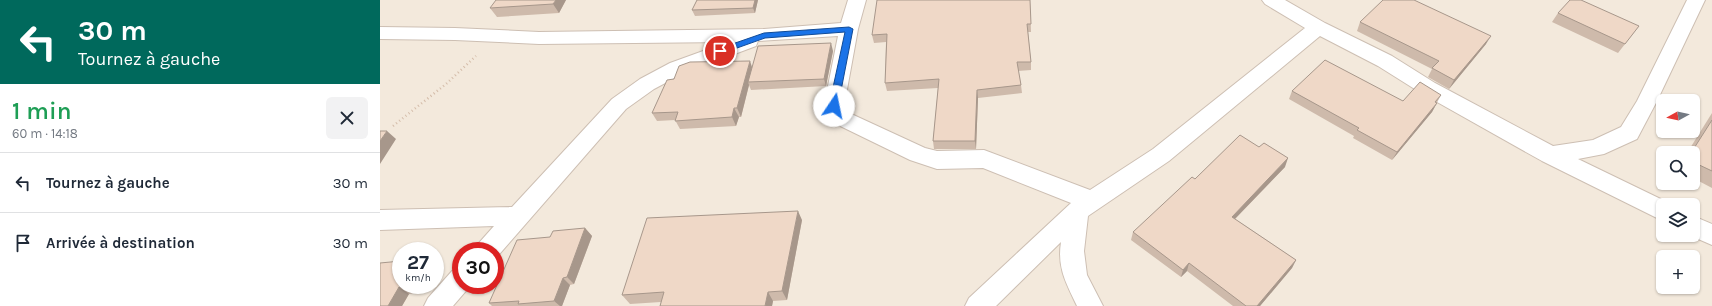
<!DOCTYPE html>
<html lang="fr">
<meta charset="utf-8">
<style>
:root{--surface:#fff;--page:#f2f2f3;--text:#1f2937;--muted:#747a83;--line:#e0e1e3}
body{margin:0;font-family:Karla,sans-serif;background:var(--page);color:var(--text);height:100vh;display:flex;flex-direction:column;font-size:15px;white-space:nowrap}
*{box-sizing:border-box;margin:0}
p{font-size:13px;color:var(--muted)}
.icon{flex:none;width:22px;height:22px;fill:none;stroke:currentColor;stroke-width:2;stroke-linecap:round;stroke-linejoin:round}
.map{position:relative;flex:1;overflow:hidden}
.side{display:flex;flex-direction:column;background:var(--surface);width:380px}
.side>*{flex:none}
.guide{background:#00695c;color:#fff;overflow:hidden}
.needle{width:26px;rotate:262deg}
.tools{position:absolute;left:1276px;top:94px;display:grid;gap:8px}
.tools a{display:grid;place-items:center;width:44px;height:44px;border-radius:6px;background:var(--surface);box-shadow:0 1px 3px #0004;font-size:20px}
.speed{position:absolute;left:12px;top:242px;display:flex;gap:8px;font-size:20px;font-weight:700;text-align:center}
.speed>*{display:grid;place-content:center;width:52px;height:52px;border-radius:50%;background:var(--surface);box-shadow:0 1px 3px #0004;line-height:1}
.speed small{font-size:10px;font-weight:400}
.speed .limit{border:6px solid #d22;background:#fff;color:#111}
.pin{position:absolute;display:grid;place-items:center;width:34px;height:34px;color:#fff;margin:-17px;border:2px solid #fff;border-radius:50%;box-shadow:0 1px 4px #0007}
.me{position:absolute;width:44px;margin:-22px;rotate:11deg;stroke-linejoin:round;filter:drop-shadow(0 0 3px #0008)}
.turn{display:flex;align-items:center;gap:14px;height:84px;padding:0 12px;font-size:18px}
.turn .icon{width:52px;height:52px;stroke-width:2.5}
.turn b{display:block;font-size:28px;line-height:34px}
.round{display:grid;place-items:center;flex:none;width:42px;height:42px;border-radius:6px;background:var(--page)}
.head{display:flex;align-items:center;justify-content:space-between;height:68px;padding:0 12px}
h1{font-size:24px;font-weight:600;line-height:30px;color:#1e9e55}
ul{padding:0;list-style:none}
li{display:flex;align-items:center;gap:12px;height:60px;padding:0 12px;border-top:1px solid var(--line)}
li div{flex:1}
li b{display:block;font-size:15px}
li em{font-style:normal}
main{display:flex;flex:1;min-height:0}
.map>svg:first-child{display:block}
.residential{fill:#f3e9dc;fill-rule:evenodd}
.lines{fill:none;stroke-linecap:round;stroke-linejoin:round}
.minor-casing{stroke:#cdbfb3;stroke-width:2}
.path{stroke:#d4bca9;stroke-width:2.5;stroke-dasharray:1 3;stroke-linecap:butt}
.minor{fill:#fff;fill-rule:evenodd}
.wall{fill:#cebaab}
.shaded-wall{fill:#a7978b}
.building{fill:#efd8c7;stroke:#a7978b}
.route{fill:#1a73e8;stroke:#114b97}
</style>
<main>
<section class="side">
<div class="guide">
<div class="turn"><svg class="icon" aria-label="left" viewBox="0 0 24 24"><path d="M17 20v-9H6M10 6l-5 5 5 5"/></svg><div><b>30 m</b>Tournez à gauche</div></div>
</div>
<div class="head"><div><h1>1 min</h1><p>60 m · 14:18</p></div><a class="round"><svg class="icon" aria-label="close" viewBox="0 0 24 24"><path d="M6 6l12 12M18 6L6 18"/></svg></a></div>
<ul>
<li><svg class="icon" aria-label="left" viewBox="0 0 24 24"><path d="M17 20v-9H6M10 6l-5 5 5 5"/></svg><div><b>Tournez à gauche</b></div><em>30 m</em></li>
<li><svg class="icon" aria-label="arrive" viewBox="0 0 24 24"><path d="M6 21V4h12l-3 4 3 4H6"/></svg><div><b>Arrivée à destination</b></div><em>30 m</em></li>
</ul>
</section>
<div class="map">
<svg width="1332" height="306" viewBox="0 0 1332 306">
<rect width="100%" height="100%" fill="#fbf6ed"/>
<path class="residential" d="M0,0H1332V306H0ZM1283,101H1313V131H1283ZM1283,153H1313V183H1283ZM1283,205H1313V235H1283ZM21,251H55V285H21ZM81,251H115V285H81ZM1283,257H1313V287H1283Z"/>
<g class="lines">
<g class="minor-casing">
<path id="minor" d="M468,0H486L478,29L464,106L467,112L545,148L557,151L604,150L710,190L773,149L925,28L885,4L882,0H905L945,23L1012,56L1055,83L1173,146L1213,140L1241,127L1257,101L1307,0H1325L1277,101L1257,139L1224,154L1198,159L1291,204L1283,205V221L1162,161L1041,93L998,66L940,36L789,161L708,216L704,251L707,275L723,306H697C686,283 677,268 681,242L616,306H585L589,298L691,203L603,168L557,169L530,160L452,122L444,106L458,36L378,41L376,46L304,73L274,89L246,109L116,258L115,251H95L98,244L114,226L0,230V210L132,207L232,99L260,79L290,63L348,42L159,44L75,40L0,39V27L75,28L159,32L384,29L461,23Z
M1313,216L1332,224V245L1309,235H1313Z
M81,268V285H91L73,306H44L48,298L72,271Z"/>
</g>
<path class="path" d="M13,126L66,84L96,56"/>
<use href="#minor" class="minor"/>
</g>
<path class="wall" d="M186,0L179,13L117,17L110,8Z
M317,0H378L375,13L315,16L312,10Z
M650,0L651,32H648L651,62V70L638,71L641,85L642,93L598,98L596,149H554L553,141L558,88L507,91L505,83L506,42L494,43L492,35Z
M1178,13L1259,26L1238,53L1172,22Z
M980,22L1106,44L1069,89L1048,77L1052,69L977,31Z
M453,51L446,86L371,90L369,85L361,117H359L356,126L300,129L295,120L277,121L272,113L294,79L372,67Z
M912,91L1023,101L1061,95L1052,112L1012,160L973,138L974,136L909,99Z
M1332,113V188L1313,178V153H1307Z
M905,167L855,219L916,260L912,268L880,306H853L807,271L801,277L751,240L753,232L815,179Z
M422,220L407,300L393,301L392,306H280L281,302L250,304L242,295Z
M205,228L212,236L194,284L190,285L182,306H112L109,303Z
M21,261L38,285L34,293L29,294L22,306H0Z"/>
<path class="shaded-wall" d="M176,0H186L179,13L173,4Z
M375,0H378L375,13L373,8Z
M1111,36L1106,44L1069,89L1074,80Z
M451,43L453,51L446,86L444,79Z
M370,61L373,70L368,82L369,85L361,117L357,108Z
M597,90L598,98L596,149L595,141Z
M1057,103L1052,112L1012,160L1017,152Z
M354,108L359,117L356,126L352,117Z
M7,131L16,139L0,164V141Z
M908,158L905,167L849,225L852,217Z
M418,211L422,220L407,300L402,291Z
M205,228L212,236L194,284L187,277Z
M916,260L912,268L880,306H877Z
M809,263L807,271L801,277L803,270Z
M183,278L190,285L182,306H180L174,301Z
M25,285H38L34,293L24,286Z
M19,287L29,294L22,306H8Z
M388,292L393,301L392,306H385Z"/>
<path class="building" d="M116,0H176L173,4L110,8Z
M317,0H375L373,8L312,10Z
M497,0H650L651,24H647L651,62H637L641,85L597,90L595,141H553L559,79L505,83L507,34L492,35Z
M1003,0H1034L1111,36L1074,80L1052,68L1059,61L980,22Z
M1190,0H1201L1259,26L1245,44L1178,13Z
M451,43L444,79L368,82L378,46Z
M945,60L1023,101L1040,82L1061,95L1055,102L1057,103L1017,152L977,130L979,128L912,91Z
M370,61L357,108H354L352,117L295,121L298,112L272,113L287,80L294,79L299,66L310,62Z
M1332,120V171L1313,162V153H1311Z
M0,131H7L0,141Z
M860,135L879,147L884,143L908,158L852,217L916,260L877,306H866L809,263L803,270L753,232L812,177L815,179Z
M418,211L402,291L388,292L385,306H280L284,292L242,295L267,218Z
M205,228L187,277L183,278L174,301L138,304L139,301L109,303L137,240L170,237L173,231Z
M21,261V285H25L24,286L19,287L8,306H0V263Z"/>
<path class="route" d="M469,27L473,29L458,106L454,109L449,106L465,32L385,38L343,53H338L336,51L338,49L384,33Z"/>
</svg>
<div class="tools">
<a><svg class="needle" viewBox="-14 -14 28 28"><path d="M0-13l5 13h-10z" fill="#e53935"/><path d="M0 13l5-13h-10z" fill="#747a83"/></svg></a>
<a><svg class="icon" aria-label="search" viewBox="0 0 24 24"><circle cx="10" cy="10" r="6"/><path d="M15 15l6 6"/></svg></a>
<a><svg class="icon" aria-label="layers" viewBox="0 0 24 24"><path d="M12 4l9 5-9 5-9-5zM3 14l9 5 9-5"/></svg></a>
<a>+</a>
</div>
<div class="speed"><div>27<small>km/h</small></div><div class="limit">30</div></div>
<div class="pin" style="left:340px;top:51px;background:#d93025"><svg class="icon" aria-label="arrive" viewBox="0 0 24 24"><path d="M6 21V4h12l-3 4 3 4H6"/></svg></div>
<svg class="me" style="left:454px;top:106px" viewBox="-20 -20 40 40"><circle r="19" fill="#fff"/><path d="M0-13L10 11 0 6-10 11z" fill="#1a73e8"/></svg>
</div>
</main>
